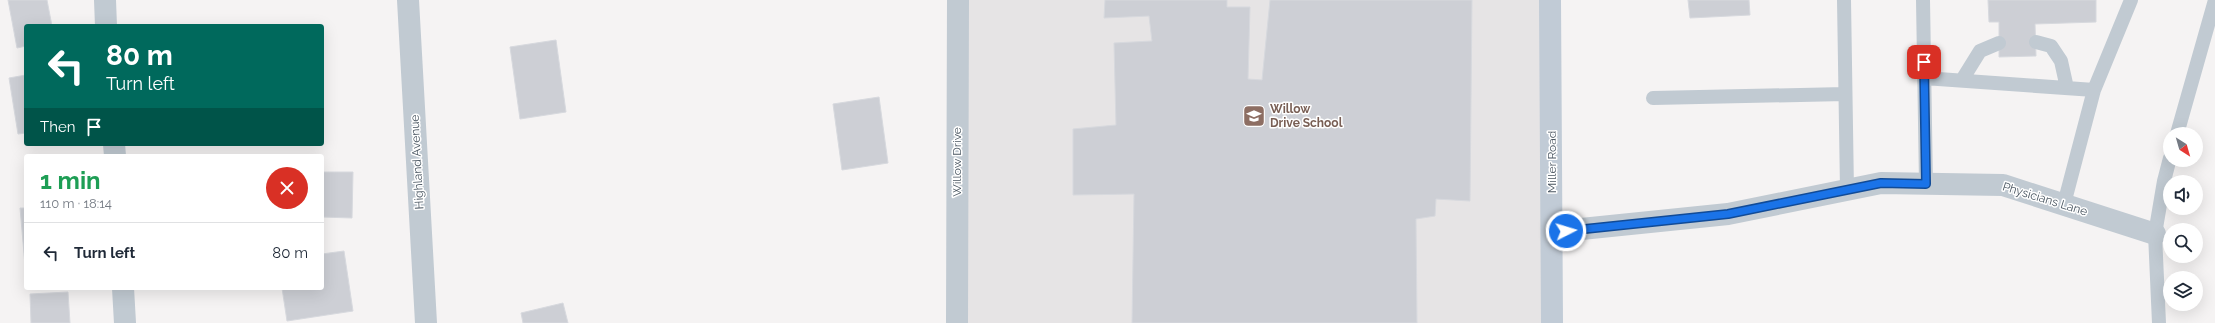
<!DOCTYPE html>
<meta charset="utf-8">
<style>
:root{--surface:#fff;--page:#f6f6f7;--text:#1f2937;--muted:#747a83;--line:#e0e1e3}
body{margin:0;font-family:Raleway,sans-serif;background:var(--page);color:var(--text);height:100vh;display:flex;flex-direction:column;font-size:15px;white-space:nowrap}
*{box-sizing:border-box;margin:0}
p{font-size:13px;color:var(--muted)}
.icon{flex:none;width:22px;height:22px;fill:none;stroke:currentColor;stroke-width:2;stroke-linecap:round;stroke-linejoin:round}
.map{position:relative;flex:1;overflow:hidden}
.side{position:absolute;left:24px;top:154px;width:300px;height:136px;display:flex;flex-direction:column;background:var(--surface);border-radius:4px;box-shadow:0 4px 16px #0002}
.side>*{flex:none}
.banner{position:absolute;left:24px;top:24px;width:300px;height:122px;border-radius:4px;box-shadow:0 4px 16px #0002;background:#00695c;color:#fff;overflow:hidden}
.needle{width:26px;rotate:143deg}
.tools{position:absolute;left:2163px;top:127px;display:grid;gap:8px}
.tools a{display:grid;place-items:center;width:40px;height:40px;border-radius:50%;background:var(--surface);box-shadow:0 4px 16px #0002;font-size:20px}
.pin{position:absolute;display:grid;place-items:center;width:34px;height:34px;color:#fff;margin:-17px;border-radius:8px;box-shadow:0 2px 6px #0006}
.me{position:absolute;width:44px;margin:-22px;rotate:85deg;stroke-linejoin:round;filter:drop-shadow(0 0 3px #0008)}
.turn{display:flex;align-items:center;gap:14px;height:84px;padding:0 16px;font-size:18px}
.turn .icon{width:52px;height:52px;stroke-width:2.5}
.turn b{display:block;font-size:28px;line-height:34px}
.then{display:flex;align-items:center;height:38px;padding:0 16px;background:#0003;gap:8px;font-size:15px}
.round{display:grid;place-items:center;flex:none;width:42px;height:42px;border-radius:21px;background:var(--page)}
.overview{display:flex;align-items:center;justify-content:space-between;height:68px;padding:0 16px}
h1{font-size:24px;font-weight:700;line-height:30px;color:#1e9e55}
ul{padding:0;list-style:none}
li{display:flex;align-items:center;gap:12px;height:60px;padding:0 16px;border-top:1px solid var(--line)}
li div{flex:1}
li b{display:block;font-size:15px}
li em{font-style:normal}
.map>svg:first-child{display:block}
.education{fill:#e6e4e5}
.building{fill:#cdcfd5;stroke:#d7d9de}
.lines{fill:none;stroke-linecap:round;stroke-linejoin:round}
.service{stroke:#c1cad2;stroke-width:14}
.minor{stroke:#c1cad2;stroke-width:22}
.secondary{stroke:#c1cbd6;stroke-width:22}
.route-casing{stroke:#114b97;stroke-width:10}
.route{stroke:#1a73e8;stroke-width:7}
.labels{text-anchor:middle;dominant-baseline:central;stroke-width:3;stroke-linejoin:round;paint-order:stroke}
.education-label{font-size:12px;font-weight:bold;fill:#785e54;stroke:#fff;text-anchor:start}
.street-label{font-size:12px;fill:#4a5661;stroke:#fff}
</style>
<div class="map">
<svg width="2215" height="323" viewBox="0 0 2215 323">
<rect width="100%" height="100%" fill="#f5f3f3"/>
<path class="education" d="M958,0H1550L1552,323H957Z"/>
<path class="building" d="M8,0H47L52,26H26V46L17,48Z
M1105,0H1227V7H1250L1248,79L1262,80L1270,0H1472L1470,201L1436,199L1435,216L1416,219L1417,323H1132L1134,194L1073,195V129L1116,125L1114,43L1152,41L1149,16L1104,18Z
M1688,0H1749L1750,15L1690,18Z
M1988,0H2096V22L2035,24L2036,56L1999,57V22H1989Z
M556,40L566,112L520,119L510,47Z
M26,75V133L18,134L9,78Z
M879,97L888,163L842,170L833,104Z
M322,172H353L352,218L322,217Z
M20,208H26V265H25Z
M344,251L353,311L287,321L282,288H322V254Z
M68,292L70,323H31L30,294Z
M563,303L568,323H523L521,313Z"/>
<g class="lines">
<path class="service" d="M1844,0L1847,190
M1923,0L1926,184
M2036,42L2051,46L2061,61L2067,88
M1924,78L2094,90
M1962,80L1980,51L1999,43
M1653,98L1845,94
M2177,134L2215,0
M2064,204L2094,90L2131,0
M2159,323L2155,234L2164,181L2170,158"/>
<path class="minor" d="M105,0L106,26
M408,0L426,323
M114,144L115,156
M1552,232L1728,214L1881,183L2003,185L2155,234
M123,288L125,323
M957,323L958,0"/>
<path class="secondary" d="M1550,0L1552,323"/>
</g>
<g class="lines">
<g class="route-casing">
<path id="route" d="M1566,231L1728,214L1881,183L1926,184L1924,62"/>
</g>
<use href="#route" class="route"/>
</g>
<defs>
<g id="school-square" transform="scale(1.15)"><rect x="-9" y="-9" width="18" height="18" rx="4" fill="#8d6e63" stroke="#fff"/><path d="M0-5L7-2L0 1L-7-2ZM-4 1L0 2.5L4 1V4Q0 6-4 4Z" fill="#fff"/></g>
</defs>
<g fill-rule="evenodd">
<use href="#school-square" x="1254" y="116"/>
</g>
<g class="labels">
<g class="education-label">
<text x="1270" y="109">Willow<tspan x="1270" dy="14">Drive School</tspan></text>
</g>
<g class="street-label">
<text transform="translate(417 162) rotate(-93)">Highland Avenue</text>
<text transform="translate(957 162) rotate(-90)">Willow Drive</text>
<text transform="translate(1552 162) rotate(-90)">Miller Road</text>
<text transform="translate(2045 199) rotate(17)">Physicians Lane</text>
</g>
</g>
</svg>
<div class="tools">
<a><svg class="needle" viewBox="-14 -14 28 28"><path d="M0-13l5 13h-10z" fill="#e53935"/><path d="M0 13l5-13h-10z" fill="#747a83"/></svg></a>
<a><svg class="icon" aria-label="sound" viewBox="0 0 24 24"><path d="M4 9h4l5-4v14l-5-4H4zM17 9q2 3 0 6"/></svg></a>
<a><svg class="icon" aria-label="search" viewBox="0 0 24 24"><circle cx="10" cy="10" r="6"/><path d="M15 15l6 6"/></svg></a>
<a><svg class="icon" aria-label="layers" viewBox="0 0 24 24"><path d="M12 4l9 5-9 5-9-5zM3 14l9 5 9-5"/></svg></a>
</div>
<div class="pin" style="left:1924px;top:62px;background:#d93025"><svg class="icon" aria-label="arrive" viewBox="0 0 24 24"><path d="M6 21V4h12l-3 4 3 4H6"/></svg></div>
<svg class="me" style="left:1566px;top:231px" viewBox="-20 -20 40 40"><circle r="17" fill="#1a73e8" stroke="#fff" stroke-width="3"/><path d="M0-11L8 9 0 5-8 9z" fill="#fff"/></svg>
<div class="banner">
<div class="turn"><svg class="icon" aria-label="left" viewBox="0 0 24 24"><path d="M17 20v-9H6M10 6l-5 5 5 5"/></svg><div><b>80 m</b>Turn left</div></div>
<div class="then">Then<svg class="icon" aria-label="arrive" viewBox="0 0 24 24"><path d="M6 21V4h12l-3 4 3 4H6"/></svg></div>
</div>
<section class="side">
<div class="overview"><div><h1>1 min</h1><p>110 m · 18:14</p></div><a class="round" style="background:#d93025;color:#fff"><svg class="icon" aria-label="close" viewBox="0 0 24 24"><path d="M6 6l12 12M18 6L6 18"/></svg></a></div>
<ul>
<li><svg class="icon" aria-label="left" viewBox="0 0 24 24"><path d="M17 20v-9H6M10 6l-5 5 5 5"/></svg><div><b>Turn left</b></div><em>80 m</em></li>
</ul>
</section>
</div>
